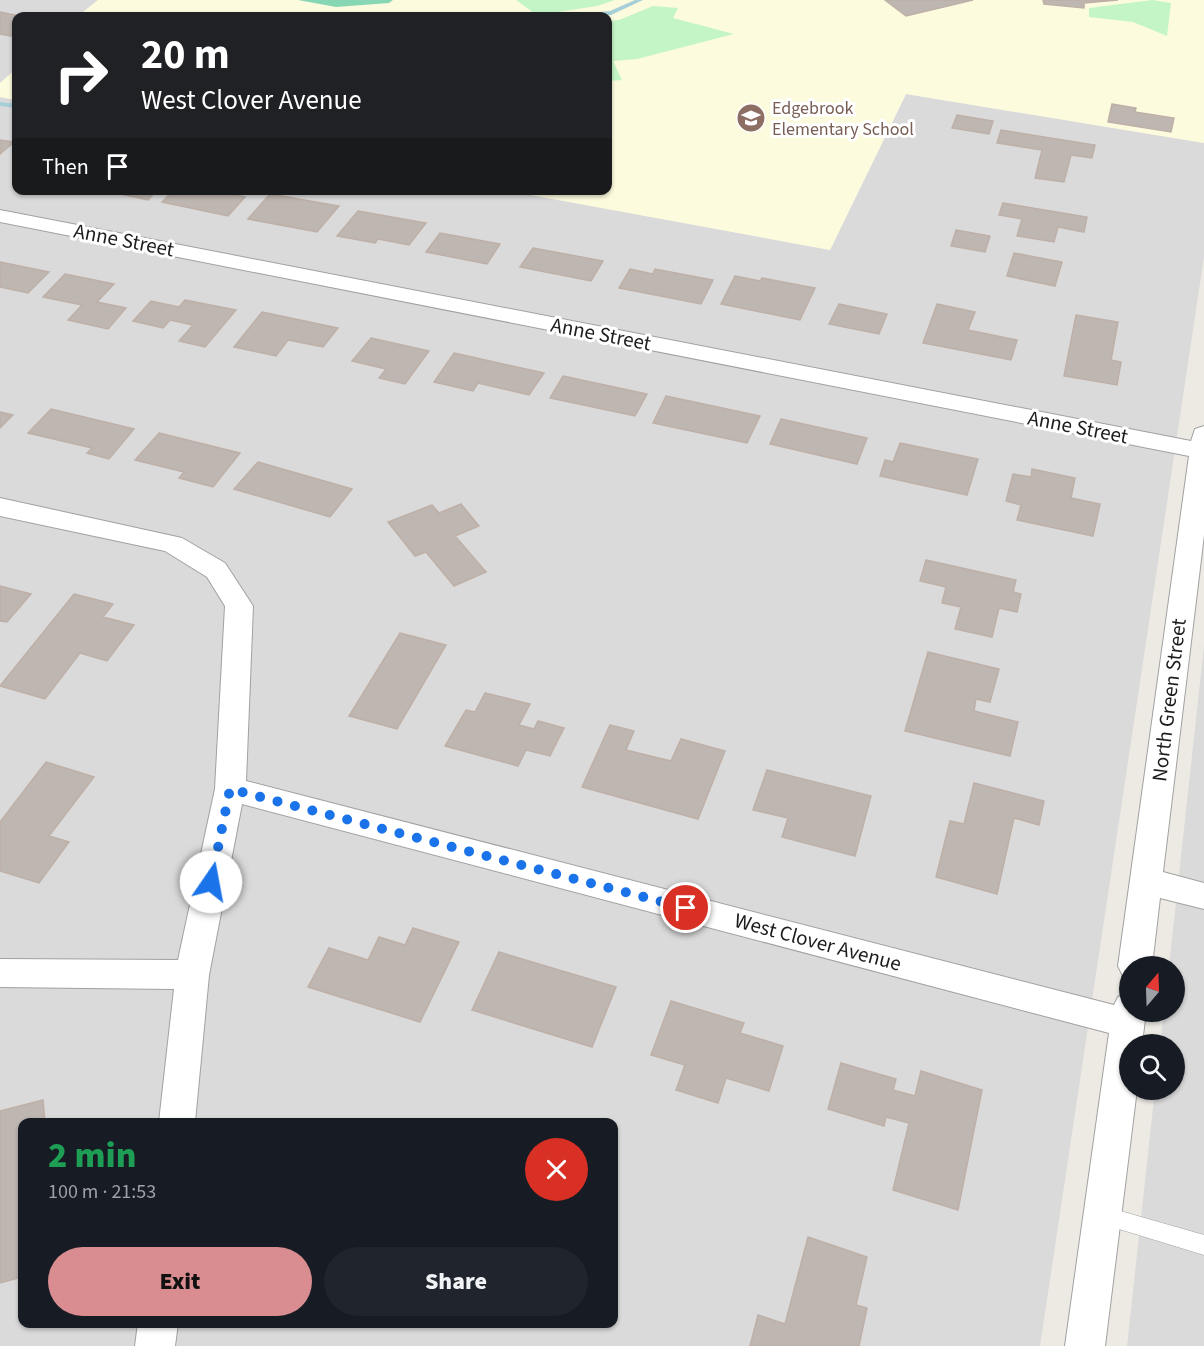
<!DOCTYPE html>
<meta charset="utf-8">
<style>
:root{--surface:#171b24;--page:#20242c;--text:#f1f3f6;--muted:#9ea1a6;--accent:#d98d91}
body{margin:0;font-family:"Source Sans 3",sans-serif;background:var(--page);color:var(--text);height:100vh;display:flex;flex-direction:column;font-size:22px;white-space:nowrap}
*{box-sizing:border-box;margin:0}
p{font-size:20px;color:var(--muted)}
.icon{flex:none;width:33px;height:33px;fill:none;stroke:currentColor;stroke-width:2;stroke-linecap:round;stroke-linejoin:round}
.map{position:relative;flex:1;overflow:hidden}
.panel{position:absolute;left:18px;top:1118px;width:600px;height:210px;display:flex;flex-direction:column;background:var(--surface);border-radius:12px;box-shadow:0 2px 4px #0004}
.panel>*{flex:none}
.guide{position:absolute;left:12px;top:12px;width:600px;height:183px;border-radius:12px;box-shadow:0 2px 4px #0004;background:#202124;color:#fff;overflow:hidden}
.needle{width:39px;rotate:19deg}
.tools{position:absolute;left:1119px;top:956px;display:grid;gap:12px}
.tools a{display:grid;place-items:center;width:66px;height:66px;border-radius:50%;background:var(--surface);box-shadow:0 2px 4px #0004;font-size:30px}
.pin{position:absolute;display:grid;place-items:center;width:51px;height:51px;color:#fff;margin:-26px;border:3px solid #fff;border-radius:50%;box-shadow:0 2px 6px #0007}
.me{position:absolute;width:66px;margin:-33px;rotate:12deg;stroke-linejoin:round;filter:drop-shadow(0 0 4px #0008)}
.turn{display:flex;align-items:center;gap:21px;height:126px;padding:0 30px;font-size:27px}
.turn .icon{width:78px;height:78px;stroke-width:2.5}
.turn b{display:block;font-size:42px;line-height:51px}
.then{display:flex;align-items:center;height:57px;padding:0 30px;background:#0003;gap:12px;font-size:22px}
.round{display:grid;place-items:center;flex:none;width:63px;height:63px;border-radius:32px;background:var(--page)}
.head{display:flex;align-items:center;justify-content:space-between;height:102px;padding:0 30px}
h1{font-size:36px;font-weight:800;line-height:45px;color:#1e9e55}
.button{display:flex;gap:12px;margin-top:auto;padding:12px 30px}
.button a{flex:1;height:69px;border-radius:36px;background:var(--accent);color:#111;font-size:24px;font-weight:800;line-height:69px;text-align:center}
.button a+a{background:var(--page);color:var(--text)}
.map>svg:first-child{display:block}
.residential{fill:#dbdada;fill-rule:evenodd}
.education{fill:#fcfbde}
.park{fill:#c4f5c6}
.pitch{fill:#87d7b5}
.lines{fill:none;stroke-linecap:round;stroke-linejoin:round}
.stream{fill:#a7cfd8;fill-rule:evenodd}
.building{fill:#beb6b1;stroke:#beb0a7;stroke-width:1.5}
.service-casing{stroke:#a1a1a1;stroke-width:1}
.minor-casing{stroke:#a1a1a1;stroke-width:2}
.service{fill:#fff;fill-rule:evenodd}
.minor{fill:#fff;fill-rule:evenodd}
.route{stroke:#1a73e8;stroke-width:10;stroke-dasharray:0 18}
.labels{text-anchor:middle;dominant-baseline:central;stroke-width:6;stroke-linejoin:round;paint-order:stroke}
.far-education-label{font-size:18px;fill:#785e54;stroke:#fff;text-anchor:start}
.street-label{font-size:21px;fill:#1d1d1d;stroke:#fff}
</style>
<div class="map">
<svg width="1204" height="1346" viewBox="0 0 1204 1346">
<rect width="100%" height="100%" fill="#edeae4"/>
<path class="residential" d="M0,0H98L78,16H16V69L0,83Z
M906,94L1204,143V257L1040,1346H0V97L16,100V190L509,191L830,250ZM22,1122H614V1323H22Z
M1204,646V1346H1127L1155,1089H1174V1044H1160L1164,1011H1174V966H1169Z"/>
<path class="education" d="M98,0H1204V143L906,94L830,250L509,191L608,190V16H78Z
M16,69V100L0,97V83Z"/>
<path class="park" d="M516,0H615L597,6L537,15Z
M1152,0L1171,3L1167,36L1133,22L1089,17V8Z
M653,6L678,8L673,18L734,34L637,59L613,61L622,80L608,81V21L619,20Z"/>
<path class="pitch" d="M298,0H393L389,3L336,7Z"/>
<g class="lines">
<path class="stream" d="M635,0H643L611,15L578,16L581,14L610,11Z
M0,102L16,104V108L0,106Z"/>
</g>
<path class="building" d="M885,0H973L906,16Z
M1043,0H1118L1084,3V8L1044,4Z
M0,12L19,16L15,19L16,20V37L0,34Z
M1112,104L1136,108L1135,112L1174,118L1171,132L1108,122Z
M957,115L993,121L989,134L952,128Z
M1001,130L1095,145L1092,158L1071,155L1064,182L1035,178L1042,150L997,143Z
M0,140L14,142L0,154Z
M102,190H157L148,200Z
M174,190H212L245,197L228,216L162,202Z
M270,194L339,206L317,232L248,219Z
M1003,203L1087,217L1084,232L1058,227L1054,242L1017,236L1022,219L999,215Z
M358,211L426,223L409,245L378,239L375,243L337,236Z
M956,230L990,236L985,252L951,246Z
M440,233L500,244L487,264L426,252Z
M533,248L603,261L591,281L520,267Z
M1014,253L1062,262L1055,286L1007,276Z
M0,262L49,272L28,293L0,287Z
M630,269L653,274L655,269L713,280L701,304L619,288Z
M65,274L114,284L97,302L126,308L108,329L68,320L82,305L43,297Z
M735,276L760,281L762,278L815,288L800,320L721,304Z
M185,300L236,310L205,347L179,341L193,325L170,320L163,328L133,321L151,301L179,307Z
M839,304L887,314L879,334L829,324Z
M937,304L975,312L968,330L1017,340L1011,360L923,343Z
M262,312L338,328L323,347L288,340L276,356L234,347Z
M1076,315L1118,322L1111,360L1121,362L1117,385L1064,376Z
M371,338L429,351L405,384L379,378L386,369L352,361Z
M454,353L544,373L529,395L478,383L473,391L434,382Z
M563,376L647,394L635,416L550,398Z
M666,396L760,416L747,443L653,423Z
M51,409L134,429L109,459L87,453L92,448L28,433Z
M0,412L13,415L0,428Z
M781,419L867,438L857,464L770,444Z
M159,433L240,453L213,487L179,478L184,472L135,460Z
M900,443L978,459L967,495L880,476L885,460L893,462Z
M258,462L352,489L330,517L234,489Z
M1032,469L1075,478L1071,498L1100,504L1093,536L1017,520L1021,505L1006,501L1013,474L1031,477Z
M461,504L479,526L455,536L486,572L454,586L426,552L415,556L388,522L432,505L439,513Z
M926,560L1016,580L1013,592L1021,594L1017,612L999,608L992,637L955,629L961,607L942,603L946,587L920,581Z
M0,586L31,594L7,622L0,621Z
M74,594L113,604L103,617L134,625L107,661L80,653L45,699L0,686Z
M400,633L446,645L397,729L349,716Z
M928,652L999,669L990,702L976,699L974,711L1018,722L1010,756L905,731Z
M485,693L530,704L519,725L534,729L538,721L564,728L550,756L526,750L518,766L445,746L466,710L475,712Z
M610,725L634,731L626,750L671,761L681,739L725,751L698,819L582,787Z
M46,762L94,777L49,836L69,842L39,883L0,871V822Z
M767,770L871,796L855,856L782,837L788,818L753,810Z
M974,783L1044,801L1039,825L1014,818L997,894L936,877L950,821L964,824Z
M413,928L459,942L420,1022L308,987L329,948L368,960L379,937L405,945Z
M499,952L616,987L592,1047L472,1010Z
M671,1001L744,1023L740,1033L783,1046L769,1091L726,1078L718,1103L676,1090L685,1065L651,1055Z
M841,1063L896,1079L893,1090L915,1096L921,1071L982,1090L958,1210L893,1190L909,1123L886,1117L884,1126L828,1109Z
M43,1100L45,1122H22V1277L0,1283V1111Z
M808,1237L867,1257L856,1305L867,1308L859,1346H750L758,1315L785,1324Z"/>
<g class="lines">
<g class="service-casing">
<path id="service" d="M1103,1206L1204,1235V1255L1096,1222L1093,1215L1096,1208Z"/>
</g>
<g class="minor-casing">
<path id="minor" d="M0,210L1191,441L1195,429L1204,426V535L1163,872L1204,883V909L1160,898L1152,966H1130V978L1123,976L1118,966L1189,456L0,222Z
M0,498L182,538L225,563L253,606L246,781L1114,1005L1118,997L1130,992V1011H1146L1142,1044H1130V1089H1137L1105,1346H1065L1109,1033L242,804L209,975L195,1122H159L174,989L0,987V959L178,960L215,789L225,606L207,577L165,551L0,516Z
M138,1323H178L175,1346H135Z"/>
</g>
<use href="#service" class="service"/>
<use href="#minor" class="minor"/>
</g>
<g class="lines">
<path class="route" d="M211,882L230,789L686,908"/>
</g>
<defs>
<g id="school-disc" transform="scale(1.5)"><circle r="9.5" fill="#8d6e63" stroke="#fff"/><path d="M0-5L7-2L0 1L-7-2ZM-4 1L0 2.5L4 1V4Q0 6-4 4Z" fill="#fff"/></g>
</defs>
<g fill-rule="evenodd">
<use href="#school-disc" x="751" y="118"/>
</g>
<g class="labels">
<g class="far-education-label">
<text x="772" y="108">Edgebrook<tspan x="772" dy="21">Elementary School</tspan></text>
</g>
<g class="street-label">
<text transform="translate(124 240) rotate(11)">Anne Street</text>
<text transform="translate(601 334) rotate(11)">Anne Street</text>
<text transform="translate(1078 427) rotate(11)">Anne Street</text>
<text transform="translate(1169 700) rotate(-83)">North Green Street</text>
<text transform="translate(818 942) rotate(15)">West Clover Avenue</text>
</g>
</g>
</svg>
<div class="tools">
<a><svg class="needle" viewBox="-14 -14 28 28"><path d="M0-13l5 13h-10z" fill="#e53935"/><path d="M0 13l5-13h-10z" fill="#9ea1a6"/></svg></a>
<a><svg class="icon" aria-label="search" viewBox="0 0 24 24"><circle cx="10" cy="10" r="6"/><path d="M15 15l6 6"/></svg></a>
</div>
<div class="pin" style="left:686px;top:908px;background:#d93025"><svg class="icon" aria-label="arrive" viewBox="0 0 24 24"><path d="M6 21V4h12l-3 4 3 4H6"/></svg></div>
<svg class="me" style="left:211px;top:882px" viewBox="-20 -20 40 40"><circle r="19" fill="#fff"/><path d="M0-13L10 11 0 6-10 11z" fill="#1a73e8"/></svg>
<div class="guide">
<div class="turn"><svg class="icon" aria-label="right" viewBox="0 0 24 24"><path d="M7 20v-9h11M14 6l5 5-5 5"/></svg><div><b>20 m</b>West Clover Avenue</div></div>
<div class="then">Then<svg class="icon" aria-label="arrive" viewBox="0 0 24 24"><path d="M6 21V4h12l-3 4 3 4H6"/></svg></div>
</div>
<section class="panel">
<div class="head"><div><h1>2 min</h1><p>100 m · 21:53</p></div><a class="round" style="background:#d93025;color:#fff"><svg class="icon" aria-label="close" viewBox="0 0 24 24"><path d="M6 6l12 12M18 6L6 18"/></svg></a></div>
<div class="button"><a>Exit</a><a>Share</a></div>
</section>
</div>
